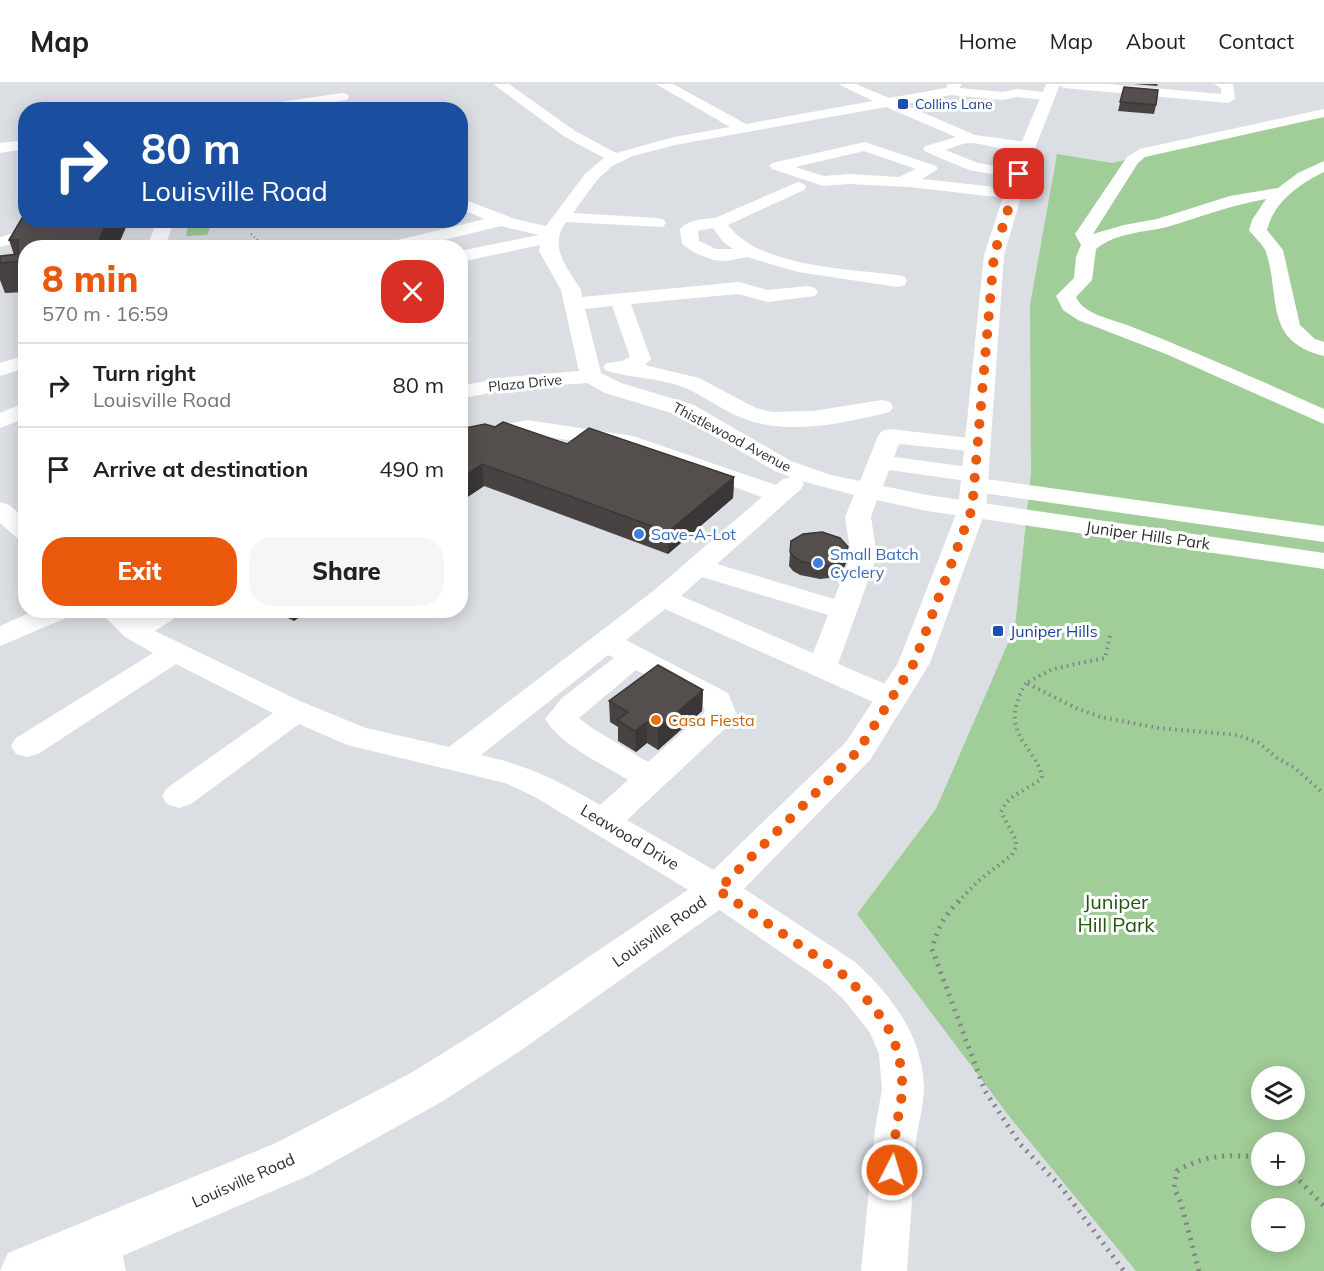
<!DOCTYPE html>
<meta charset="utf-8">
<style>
:root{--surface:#fff;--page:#f6f6f6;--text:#202124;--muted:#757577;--line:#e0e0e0;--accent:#ea580c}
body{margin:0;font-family:Mulish,sans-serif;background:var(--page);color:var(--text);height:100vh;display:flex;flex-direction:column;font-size:22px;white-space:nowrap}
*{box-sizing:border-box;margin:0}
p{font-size:20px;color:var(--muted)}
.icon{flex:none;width:33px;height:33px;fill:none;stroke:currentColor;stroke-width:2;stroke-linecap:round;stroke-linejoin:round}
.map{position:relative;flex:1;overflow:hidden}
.details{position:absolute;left:18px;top:156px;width:450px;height:378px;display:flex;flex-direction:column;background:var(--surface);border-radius:24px;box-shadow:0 3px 15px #0003}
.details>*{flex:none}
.banner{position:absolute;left:18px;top:18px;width:450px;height:126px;border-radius:24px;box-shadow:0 3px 15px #0003;background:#1a4fa0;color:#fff;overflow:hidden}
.buttons{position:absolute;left:1251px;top:982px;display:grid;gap:12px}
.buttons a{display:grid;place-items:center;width:54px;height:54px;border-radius:50%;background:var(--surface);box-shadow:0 3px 15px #0003;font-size:30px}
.pin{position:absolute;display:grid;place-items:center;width:51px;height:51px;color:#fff;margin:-26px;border-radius:12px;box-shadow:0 3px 9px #0006}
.me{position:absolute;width:66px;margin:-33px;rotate:5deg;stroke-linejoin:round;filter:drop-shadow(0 0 4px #0008)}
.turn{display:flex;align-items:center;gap:21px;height:126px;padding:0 24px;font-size:27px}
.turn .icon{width:78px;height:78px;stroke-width:2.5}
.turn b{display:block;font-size:42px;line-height:51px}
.round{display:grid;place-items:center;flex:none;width:63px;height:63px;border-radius:24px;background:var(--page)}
.overview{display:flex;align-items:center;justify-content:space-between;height:102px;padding:0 24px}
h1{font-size:36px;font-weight:800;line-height:45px;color:var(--accent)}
.primary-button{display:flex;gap:12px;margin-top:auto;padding:12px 24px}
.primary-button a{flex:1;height:69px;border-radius:24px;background:var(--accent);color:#fff;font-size:24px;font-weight:800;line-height:69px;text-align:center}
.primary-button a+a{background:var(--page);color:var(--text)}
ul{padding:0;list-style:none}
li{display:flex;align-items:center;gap:18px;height:84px;padding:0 24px;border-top:2px solid var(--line)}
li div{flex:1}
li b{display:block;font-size:22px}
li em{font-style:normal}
header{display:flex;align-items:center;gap:36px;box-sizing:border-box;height:84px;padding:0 30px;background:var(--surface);border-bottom:2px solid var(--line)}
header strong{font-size:28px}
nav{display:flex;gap:33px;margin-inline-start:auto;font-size:21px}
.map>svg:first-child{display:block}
.green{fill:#a1cd98;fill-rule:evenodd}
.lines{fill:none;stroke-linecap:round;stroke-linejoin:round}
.path-far2{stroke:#818387;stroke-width:2;stroke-dasharray:1 3;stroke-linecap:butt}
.path-far1{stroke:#818387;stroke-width:4;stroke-dasharray:1.5 4.5;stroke-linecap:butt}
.path{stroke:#818387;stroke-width:5;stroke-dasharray:2 6;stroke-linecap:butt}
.minor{fill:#fff;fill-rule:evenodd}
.major{fill:#fff;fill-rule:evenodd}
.wall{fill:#484342}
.shaded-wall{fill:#3b3736}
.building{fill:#544e4d;stroke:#3b3736;stroke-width:1.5}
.route{stroke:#ea580c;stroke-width:10;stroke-dasharray:0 18}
.transit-dot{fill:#1a4fb4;stroke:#fff;stroke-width:2}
.shop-dot{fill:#3f7fe0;stroke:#fff;stroke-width:2}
.food-dot{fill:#e8710a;stroke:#fff;stroke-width:2}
.labels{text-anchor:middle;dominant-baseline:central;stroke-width:6;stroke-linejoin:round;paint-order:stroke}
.far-transit-label{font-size:14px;fill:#164399;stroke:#fff;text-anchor:start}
.far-street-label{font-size:14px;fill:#2c2d2f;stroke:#fff}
.shop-label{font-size:16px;fill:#366cbe;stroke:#fff;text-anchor:start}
.street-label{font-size:16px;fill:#2c2d2f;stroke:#fff}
.transit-label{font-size:16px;fill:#164399;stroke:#fff;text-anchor:start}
.food-label{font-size:16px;fill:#c56008;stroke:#fff;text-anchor:start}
.near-park-label{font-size:20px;fill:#1d550d;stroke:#fff}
</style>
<header>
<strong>Map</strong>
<nav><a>Home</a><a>Map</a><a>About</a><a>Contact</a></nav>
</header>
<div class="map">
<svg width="1324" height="1187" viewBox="0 0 1324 1187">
<rect width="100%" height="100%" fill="#dbdfe4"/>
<path class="green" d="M1324,29V1187H1136L1012,1036L857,830L936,725L1015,543L1031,389L1030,221L1057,70L1112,79ZM1262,993H1294V1026H1262ZM1262,1059H1294V1092H1262ZM1262,1125H1294V1158H1262Z
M189,136H213V138L207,151L186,152Z"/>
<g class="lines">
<path class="path-far2" d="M213,138L222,136
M251,150L267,164"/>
<path class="path-far1" d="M1110,552L1105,574L1053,585L1026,599L1078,625L1101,633L1158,644L1238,651L1259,659L1277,674L1295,684L1324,710
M958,818L978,797L1012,771L1016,764V756L1001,728C1008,710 1028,706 1042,694C1041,684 1036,677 1030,668C1011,642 1010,627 1026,599"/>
<path class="path" d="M959,817C944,832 937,845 932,865L985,1007L1020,1060L1061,1103L1124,1187
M1294,1091L1324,1122
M1199,1187L1181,1119L1174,1103L1177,1087C1205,1071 1230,1069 1262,1074"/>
<path class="minor" d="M493,0H509L575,47L616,69L674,53L730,43L656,0H673L746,40L873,17L838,0H856L889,14L946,4L948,0H962L959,4L1003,8L1016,5L1053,9L1055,12L1048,16L1016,13L1003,16L951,11L903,20L975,51L1033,59L1035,62C1023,75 985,58 969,59C962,59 953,64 945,66L978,79L1025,87L1027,90L1025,93L1019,95L969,86L926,68L923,65L926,62L956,53L886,23L675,61L633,72L612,82L597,96L573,129L657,134L663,135L666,139L663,143L566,138C548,163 567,183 581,206L582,213L739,198L768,206L808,202L815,204L818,208L815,212L768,218L738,210L631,220L651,275L645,281L699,294L756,324L772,328L813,327L882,316L890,318L893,323L890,328C844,339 785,353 740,333C720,325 703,311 683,303C659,294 631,294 607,287L603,283L607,279L622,277L630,273L612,222L585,225L601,289L621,299L694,321L791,377L831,391L860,397L878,352L882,347L890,345L987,356L991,361L987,366L979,368L899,360L894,373L977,384L986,386L989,391L986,395L1324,442V458L976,408L967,406L964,401L967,397L889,386L883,402L927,411L1324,469V485L927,427L877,416L871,433L877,472L838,580L902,607L906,614L902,621L891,624L880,621L665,525L626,556L728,609L737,631L732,638L627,736L731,796L855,878C892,912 922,951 924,1003C924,1021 918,1040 916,1058C913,1101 910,1144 907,1187H861L875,1045L882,1005L879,970L870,949L845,917L827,900L705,816L535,713L505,699L347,661L299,640L191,720L179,724L167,720L162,712L167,704L273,629L176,580L38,670L27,673L16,670L11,662L16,654L153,569L125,553L98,526H129L137,533L148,526H182L178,532L155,547L302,618L366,644L449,663L652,508L762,413L629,365L527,350L460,364V350L527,336L633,352L776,401L783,395L791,393L775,387L678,331L605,309L587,299L508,305L460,315V302L508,293L579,287L561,206L539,167L540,161L460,178V167L539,151L501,142L411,164H378L381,160L485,135L460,125V114L515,135L546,142L585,90L604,74L565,53ZM802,397L854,411L845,433L851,472L834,515L717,480L801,405L804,400ZM702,493L828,531L813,569L681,512ZM608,571L614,574L562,614L545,635C563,663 601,679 628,696L600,721C557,696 530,682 481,671ZM636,586L703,621L705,628L648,678L592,644L579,634Z
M1057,0H1108L1221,10V4L1214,0H1233L1235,15L1228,19L1064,4Z
M342,9L347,10L349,13L347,16L284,26H245L252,22Z
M1324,25V33L1145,73L1138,79L1093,150L1124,141L1157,135L1230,112L1278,104L1298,89L1324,77V88C1299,100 1274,118 1267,146L1283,166L1300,241L1315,255L1324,258V272C1263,257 1281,214 1266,168C1263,160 1254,153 1249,146L1252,136L1266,115C1232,121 1200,133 1167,143C1142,149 1117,148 1096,165L1092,196L1076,213C1083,230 1111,235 1127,241C1194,267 1259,296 1324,325V340L1166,270L1078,236L1063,226L1056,212L1074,194L1076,173L1081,161L1075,150L1127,73L1140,65Z
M26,56V65L0,69V59Z
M865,58L936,82L938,85L922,95L1013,105L1021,110L1013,115L910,103L849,100L823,102L772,85L769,82L772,79ZM864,67L916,85L899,93L849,90L824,92L795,83Z
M798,98L804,100L806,103L804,106L728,141C759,183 849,185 898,191L905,193L907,197L905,201L898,203L798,188L747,173L726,177L713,176L693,168L682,160L680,145C689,135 703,135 715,134ZM713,144L723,158L733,165H716L699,157L698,147Z
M58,136H87L85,140L0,163V153Z
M157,136H174L165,164H147Z
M26,271V284L0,292V279Z
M26,318V334L0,344V329Z
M0,418L9,421L26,435V457L17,454L0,439Z
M36,526H75L71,532L0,562V542Z
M97,1136L113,1143L120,1159L126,1187H80L74,1159L81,1143Z"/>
<path class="major" d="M1046,0H1060L1036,62L1004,171L986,425L930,579L870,676L732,817L520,967L443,1017L310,1091L87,1187H0L8,1169L276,1059L411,989L488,941L704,795L846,658L898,579L958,425L984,171L1020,62Z"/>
</g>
<path class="wall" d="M1134,0H1158L1157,2Z
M1124,3L1156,21L1154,30L1118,27Z
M75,136H126L127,141L26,164V208L5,209L0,196V172L14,171L9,156L57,137Z
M495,343L567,360L734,393L733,414L668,470L484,402L460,418Z
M791,457L847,476L842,489L829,494L820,495L800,491L793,487L789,482Z
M271,526H309L294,537Z
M703,606L702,627L658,666L647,659L636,668L618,657V643L610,638L609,617Z"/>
<path class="shaded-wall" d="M108,136H126L127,141L117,164H95Z
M482,380L484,402L460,418V395Z
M734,393L733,414L668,470V448Z
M848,463L847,476L842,489L829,494L831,481Z
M292,526H309L294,537Z
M703,606L702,627L658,666V645Z
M647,638V659L636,668L635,647Z"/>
<path class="building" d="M1124,3L1158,6L1156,21L1120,18Z
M22,134H26V136H108L95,164H26V177L0,179V172L18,170V156H9Z
M503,338L567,360L589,344L734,393L668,448L482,380L460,395V345L485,340L495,343Z
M822,448L840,454L848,463L843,475L831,481L821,482L802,478L794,473L790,468L791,457L803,450Z
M658,581L703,606L658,645L647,638L635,647L617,636L628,628L609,617Z"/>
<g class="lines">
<path class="route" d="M892,1086L896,1045L903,1005L899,970L886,939L859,906L841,889L718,806L858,667L914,579L972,425L994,171L1019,90"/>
</g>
<g class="transit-dot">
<rect x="897" y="14" width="12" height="12" rx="3"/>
<rect x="992" y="541" width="12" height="12" rx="3"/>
</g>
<g class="shop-dot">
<circle cx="639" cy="450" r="6"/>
<circle cx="818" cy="479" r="6"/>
</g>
<circle class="food-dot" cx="656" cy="636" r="6"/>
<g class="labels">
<g class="far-transit-label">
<text x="915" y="20">Collins Lane</text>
</g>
<g class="far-street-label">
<text transform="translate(525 299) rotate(-6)">Plaza Drive</text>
<text transform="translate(732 353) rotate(28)">Thistlewood Avenue</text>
</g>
<g class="shop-label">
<text x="651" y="450">Save-A-Lot</text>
<text x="830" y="470">Small Batch<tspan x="830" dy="18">Cyclery</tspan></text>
</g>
<g class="street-label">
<text transform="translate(1148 451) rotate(8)">Juniper Hills Park</text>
<text transform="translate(630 753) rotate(31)">Leawood Drive</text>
<text transform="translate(659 847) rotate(-35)">Louisville Road</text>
<text transform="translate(243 1096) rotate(-24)">Louisville Road</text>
</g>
<g class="transit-label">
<text x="1010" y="547">Juniper Hills</text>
</g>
<g class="food-label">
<text x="668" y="636">Casa Fiesta</text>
</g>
<g class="near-park-label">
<text x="1116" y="817">Juniper<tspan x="1116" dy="23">Hill Park</tspan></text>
</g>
</g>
</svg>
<div class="buttons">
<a><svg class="icon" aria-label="layers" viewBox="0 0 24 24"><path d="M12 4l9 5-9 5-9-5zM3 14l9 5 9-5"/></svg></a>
<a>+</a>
<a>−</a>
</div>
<div class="pin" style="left:1019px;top:90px;background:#d93025"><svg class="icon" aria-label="arrive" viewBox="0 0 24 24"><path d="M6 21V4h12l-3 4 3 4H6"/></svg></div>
<svg class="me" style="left:892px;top:1086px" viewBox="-20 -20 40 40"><circle r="17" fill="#ea580c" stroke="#fff" stroke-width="3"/><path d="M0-11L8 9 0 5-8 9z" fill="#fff"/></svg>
<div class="banner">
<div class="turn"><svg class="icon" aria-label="right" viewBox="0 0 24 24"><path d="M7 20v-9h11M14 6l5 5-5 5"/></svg><div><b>80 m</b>Louisville Road</div></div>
</div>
<section class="details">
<div class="overview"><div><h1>8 min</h1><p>570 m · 16:59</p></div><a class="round" style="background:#d93025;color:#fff"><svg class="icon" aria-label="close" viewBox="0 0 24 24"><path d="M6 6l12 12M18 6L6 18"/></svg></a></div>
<ul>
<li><svg class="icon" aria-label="right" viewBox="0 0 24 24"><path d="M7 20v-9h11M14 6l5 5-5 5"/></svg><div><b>Turn right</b><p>Louisville Road</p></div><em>80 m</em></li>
<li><svg class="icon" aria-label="arrive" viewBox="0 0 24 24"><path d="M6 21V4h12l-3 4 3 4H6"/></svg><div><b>Arrive at destination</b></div><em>490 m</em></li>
</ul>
<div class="primary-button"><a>Exit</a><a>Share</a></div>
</section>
</div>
